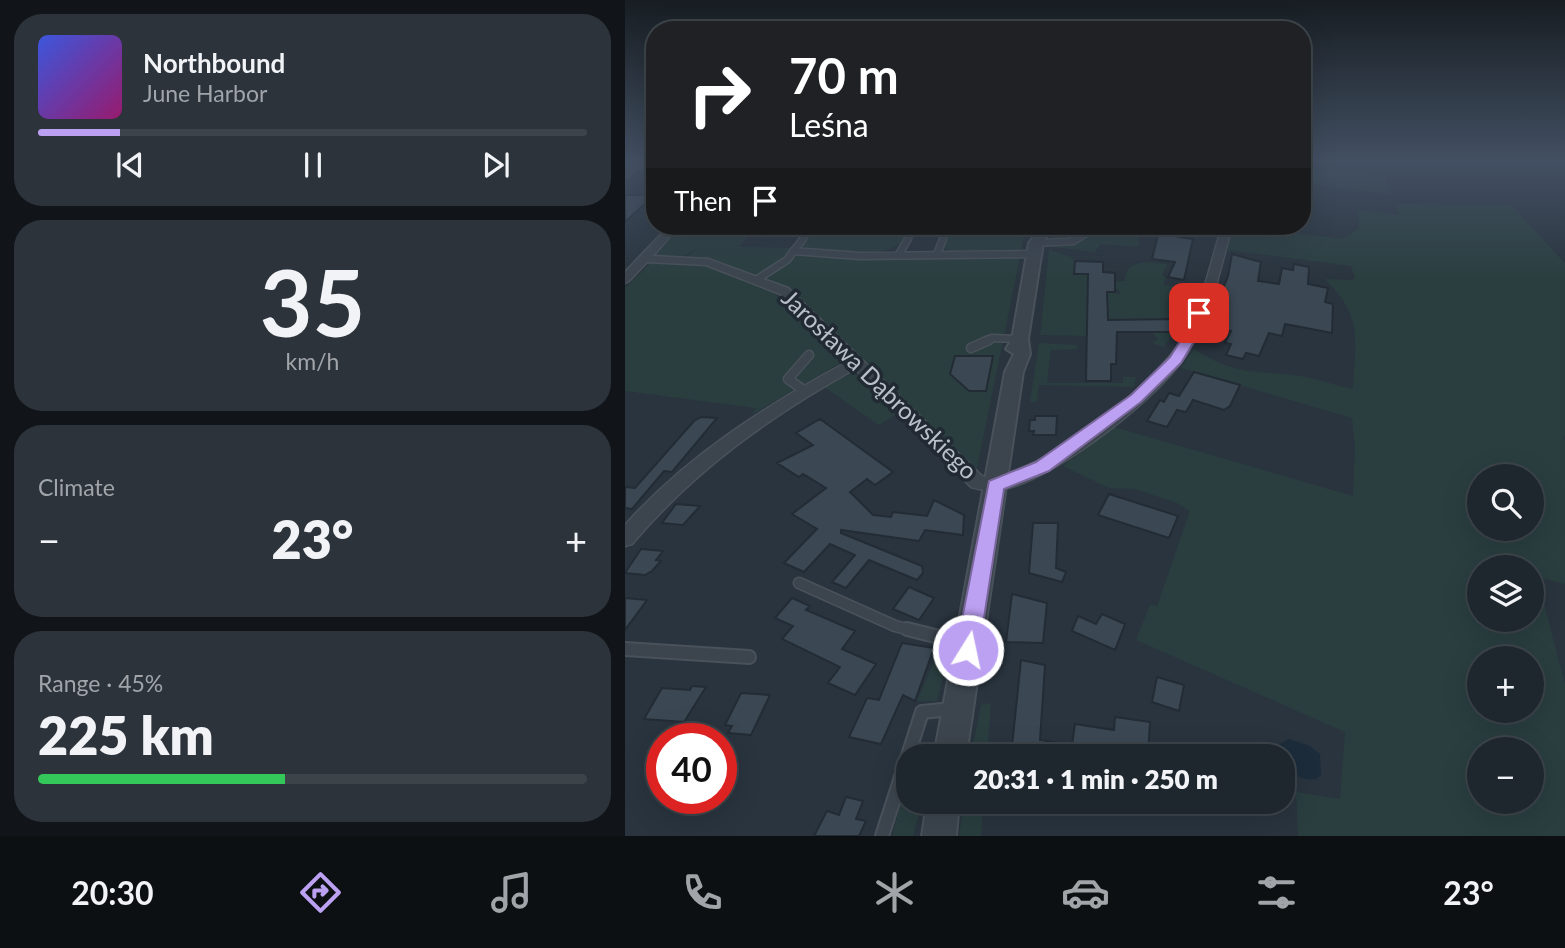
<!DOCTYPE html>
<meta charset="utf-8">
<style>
body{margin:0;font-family:Lato,sans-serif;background:#2c333a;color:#f1f3f6;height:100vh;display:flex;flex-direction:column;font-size:26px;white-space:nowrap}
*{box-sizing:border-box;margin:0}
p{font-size:23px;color:#a1a5aa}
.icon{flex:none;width:38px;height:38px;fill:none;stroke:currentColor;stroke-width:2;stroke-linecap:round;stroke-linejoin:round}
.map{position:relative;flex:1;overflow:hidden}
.panel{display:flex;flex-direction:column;gap:14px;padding:14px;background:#111519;width:625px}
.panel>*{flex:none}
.guide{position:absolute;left:21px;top:21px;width:665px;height:214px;border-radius:28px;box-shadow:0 7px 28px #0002,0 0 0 2px #3c444a;background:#202124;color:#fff;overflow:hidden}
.buttons{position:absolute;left:842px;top:464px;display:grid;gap:14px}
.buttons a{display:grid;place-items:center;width:77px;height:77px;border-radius:50%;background:#1f272e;box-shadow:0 7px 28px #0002,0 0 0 2px #3c444a;font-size:35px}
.speed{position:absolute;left:21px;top:723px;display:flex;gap:14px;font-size:35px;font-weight:700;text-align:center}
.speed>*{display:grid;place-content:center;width:91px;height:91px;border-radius:50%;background:#1f272e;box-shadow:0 7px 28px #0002,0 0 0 2px #3c444a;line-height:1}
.speed .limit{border:10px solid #d22;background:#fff;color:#111}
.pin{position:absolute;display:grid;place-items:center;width:60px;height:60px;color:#fff;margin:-30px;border-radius:14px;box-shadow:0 4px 10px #0006}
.me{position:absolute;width:77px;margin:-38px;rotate:10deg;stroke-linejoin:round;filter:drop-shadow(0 0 5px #0008)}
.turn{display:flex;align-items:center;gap:24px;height:147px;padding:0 28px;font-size:32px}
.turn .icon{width:91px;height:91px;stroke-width:2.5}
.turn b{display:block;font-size:49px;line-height:60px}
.then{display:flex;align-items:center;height:66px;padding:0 28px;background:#0003;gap:14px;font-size:26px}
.big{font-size:52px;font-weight:800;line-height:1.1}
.panel .card{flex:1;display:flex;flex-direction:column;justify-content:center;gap:10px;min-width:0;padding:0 24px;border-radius:28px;background:#2c333a}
.panel .dial{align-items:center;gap:0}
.dial b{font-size:91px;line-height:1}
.song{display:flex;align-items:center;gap:21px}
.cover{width:84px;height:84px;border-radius:10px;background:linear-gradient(135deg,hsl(230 70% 55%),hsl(320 70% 35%))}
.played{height:7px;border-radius:4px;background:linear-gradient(90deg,#bca0f2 15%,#3c444a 15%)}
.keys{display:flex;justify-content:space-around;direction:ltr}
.heat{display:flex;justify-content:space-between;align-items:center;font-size:38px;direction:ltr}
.charge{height:10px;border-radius:5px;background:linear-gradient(90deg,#34c759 45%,#3c444a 0)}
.trip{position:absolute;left:271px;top:744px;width:399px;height:70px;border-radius:28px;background:#1f272e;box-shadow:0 7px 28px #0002,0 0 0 2px #3c444a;font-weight:800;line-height:70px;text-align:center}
.tabs{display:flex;height:112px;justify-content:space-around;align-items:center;background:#0c1012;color:#a1a5aa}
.tabs .icon{width:49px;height:49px}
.tabs .current{color:#bca0f2}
.tabs b{font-size:32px;color:#f1f3f6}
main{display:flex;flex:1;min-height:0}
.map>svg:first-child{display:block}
</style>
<main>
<section class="panel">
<div class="card">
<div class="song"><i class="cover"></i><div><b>Northbound</b><p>June Harbor</p></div></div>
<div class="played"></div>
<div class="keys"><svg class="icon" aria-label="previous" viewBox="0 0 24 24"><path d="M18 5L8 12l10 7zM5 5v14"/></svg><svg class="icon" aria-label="pause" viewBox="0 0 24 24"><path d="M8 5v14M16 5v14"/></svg><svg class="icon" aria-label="next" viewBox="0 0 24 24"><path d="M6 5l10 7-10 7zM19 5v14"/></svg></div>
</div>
<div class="card dial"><b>35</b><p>km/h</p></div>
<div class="card"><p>Climate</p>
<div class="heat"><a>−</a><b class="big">23°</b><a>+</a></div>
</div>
<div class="card"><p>Range · 45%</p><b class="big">225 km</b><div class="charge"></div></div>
</section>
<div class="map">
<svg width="941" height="836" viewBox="0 0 941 836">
<rect width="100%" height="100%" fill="#29343e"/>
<path fill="#2a3e3f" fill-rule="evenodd" d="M677,167L759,176L767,194L677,184Z
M771,204L886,205L940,263L941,436H938L941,444L940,584L912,577L940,684V836H673L671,792L715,799L720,732L511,640L525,605L532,606L565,511L552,503L510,489L484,488L438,466L489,427L728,496L730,447L727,418L556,368L569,349C611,376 628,370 674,376C692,378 710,386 728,389C730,339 739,318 700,279L727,280L730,278L726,266L602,250L609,226L718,239L734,228L733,210L774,215ZM854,476H906V528H854ZM854,567H906V620H854ZM854,658H906V710H854ZM854,749H906V802H854Z
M56,226H132L114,247L167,248L160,259L132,277L90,261L61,258L71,249L54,258L32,255Z
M198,226L229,228L227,233H259L263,226H289C267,268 213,250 175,248L190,229Z
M362,226H401L396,251H324L317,248L322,237L353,233Z
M428,226H514V247L476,244L470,252L427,247Z
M424,250L444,256L450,261L449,274H473L463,282L462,336L416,335L415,338Z
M174,254L231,259L395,257L352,468H346L172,296L162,288L138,279Z
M520,262L542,264L537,276L541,278L538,285L573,289L558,333L546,336L539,347L527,343L533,339L527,332H550L553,324L560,322L552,319L549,307L550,319L483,322L482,292L496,294L493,289L482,288V282L500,281C500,269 506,264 520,262Z
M26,263L78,265L149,293L217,362L126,415L131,408L0,391V288Z
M414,343L452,345V349L426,350L422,383H498V377H511L509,387L414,385L412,402H405Z
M228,373L231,374L270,415L254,425L199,387Z
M315,648L324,653L312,701H292Z
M366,703L362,756H346L356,705Z
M283,777L284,802H297L288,836H267Z
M339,802H358L356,836H334Z"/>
<path fill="#1c2c3b" d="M664,739L685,746L695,754L696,776C683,785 671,774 658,769V756H652V746Z"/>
<path fill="#3b4854" stroke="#232c35" stroke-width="2" d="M0,195H29L0,222Z
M542,231L554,232L553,237L568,239L559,280L543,277L550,262L527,259L533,235L540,236Z
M607,254L636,262L633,281L654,284L657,268L668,270L669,264L684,267L683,284L703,288L700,302L708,304L707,333L660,324L657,336L644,333L634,356L621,353L618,359L601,355L606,344L600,343L606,331L583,326L603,276Z
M450,261L478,262V272L490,273V292H482L483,320L549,319L551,332H492L491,364H486V381H461L463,274H449Z
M330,356H368L361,391H344L325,374Z
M569,372L615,385L605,406L599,410L568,400L561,412L552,410L542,427L522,421L535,400L539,402L544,393L554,396Z
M410,416H432L431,435H408L409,431H404L405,420H410Z
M76,417L92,418L47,472L39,471L7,509L0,508V487L10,488L69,421Z
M195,419L268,472L250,485L242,479L225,492L248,515L266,517L268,512L302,516L309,500L339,515L338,535L300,530L294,541L216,530V533L297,566L298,573L292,580L244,560L221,588L207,582L230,555L205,544L179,572L159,563L192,529L167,514L201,488L178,474L174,477L152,463L188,445L171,433Z
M484,494L553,516L544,538L473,515Z
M51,504L75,506L58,525L37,523Z
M408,523H433L431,568L441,572L437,582L404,573Z
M16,549L38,551L31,560L36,561L27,571L20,575L0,573Z
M284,587L309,598L294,620L268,609Z
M387,594L422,603L418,643L381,642Z
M0,598L22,600L0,630Z
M167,598L185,606L181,610L230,631L217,649L251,664L230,695L203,683L215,667L157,639L168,626L150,618Z
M477,614L500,624L490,650L447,631L453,616L471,624Z
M277,643L309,648L290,701L278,695L256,744L224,737L242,698L254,700Z
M396,660L420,665L415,740L447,745L450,724L489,730L490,717L525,722L523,756H386Z
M532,677L559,685L554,711L527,702Z
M67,686L81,687L59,722L19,719L37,688L65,690Z
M116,693L145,695L126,735L103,733L107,726L100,725Z
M221,797L238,801L231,819L241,821L234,836H189L202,811L214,815Z"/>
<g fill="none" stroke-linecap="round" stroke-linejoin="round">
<g stroke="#49515a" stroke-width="6">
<path id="service-far4" d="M177,241L188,226
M282,241L292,226
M317,241L323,226"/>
</g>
<g stroke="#49515a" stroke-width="9">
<path id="service-far3" d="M168,251L235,256L409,254
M274,254L283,239
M312,254L318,239
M131,280L162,260L178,239
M360,341L367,338L395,339"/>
</g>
<g stroke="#49515a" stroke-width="11">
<path id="service-far2" d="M346,348L364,340
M180,391L163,379L184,355"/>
</g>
<g stroke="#49515a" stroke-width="13">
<path id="service-far1" d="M174,583L270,626L289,631"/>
</g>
<g stroke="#49515a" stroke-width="16">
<path id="service" d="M282,629L338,643
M0,649L124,657
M257,836L297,712L327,709"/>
</g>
<g stroke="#49515a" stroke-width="3">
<path id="minor" d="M15,161H25L0,178V171Z
M44,226H54L28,256L83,259L163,288L357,476L361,477C415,477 536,381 561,333C578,300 586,262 597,226H607C595,269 587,313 563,352C537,396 432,476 383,488C370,491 358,491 346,487L230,369C145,416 70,470 7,544L0,546V525C63,455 140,406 222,362L155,294L81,265L22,262L4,281L0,283V272Z
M466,226H478L449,244L411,246L406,243L411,240L443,239Z"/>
</g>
<g stroke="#49515a" stroke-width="4">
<path id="tertiary" d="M408,226H420L422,235L418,243L403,339L405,354L398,372L341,756H309L380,372L389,354L381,349L387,339L404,243L410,235Z
M302,802H334L331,836H297Z"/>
</g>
<use href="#service-far4" stroke="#3c454e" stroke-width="4.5"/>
<use href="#service-far3" stroke="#3c454e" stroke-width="6"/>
<use href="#service-far2" stroke="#3c454e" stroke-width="8"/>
<use href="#service-far1" stroke="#3c454e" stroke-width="10"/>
<use href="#service" stroke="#3c454e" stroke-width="12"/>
<use href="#minor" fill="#3c454e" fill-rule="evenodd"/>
<use href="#tertiary" fill="#3c454e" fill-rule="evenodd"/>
</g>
<linearGradient id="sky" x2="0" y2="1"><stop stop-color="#171d22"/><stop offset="0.58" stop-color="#435063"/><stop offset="1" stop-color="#435063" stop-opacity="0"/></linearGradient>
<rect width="941" height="278" fill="url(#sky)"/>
<path fill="#bca0f2" stroke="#7a689d" stroke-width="2" d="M574,309L581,313L573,335L556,363L516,402L424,471L379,489L354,650L351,657L343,661L335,657L331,650L364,481L411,462L506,395L545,357L559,335L568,313Z"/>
<g text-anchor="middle" stroke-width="7" stroke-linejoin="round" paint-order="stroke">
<g font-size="24" fill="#b9c0c9" stroke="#212a33">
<text transform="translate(254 385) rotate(44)" y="8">Jarosława Dąbrowskiego</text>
</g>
</g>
</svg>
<div class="buttons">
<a><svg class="icon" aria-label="search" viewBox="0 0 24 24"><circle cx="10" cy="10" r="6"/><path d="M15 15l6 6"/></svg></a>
<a><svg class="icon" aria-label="layers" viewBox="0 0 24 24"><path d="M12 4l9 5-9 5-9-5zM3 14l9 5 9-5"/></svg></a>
<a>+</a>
<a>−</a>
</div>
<div class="speed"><div class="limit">40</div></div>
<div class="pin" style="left:574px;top:313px;background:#d93025"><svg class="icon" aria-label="arrive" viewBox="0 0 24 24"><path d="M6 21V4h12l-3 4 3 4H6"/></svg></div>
<svg class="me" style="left:343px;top:650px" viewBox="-20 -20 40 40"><circle r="17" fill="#bca0f2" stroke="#fff" stroke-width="3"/><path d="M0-11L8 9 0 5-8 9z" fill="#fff"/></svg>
<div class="trip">20:31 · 1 min · 250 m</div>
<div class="guide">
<div class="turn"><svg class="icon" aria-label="right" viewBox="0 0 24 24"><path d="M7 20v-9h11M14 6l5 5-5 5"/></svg><div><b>70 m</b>Leśna</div></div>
<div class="then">Then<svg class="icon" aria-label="arrive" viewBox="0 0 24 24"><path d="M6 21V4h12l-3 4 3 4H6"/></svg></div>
</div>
</div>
</main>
<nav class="tabs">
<b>20:30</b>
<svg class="icon current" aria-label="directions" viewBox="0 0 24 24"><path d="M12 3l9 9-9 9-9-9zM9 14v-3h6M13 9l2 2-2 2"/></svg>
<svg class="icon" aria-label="music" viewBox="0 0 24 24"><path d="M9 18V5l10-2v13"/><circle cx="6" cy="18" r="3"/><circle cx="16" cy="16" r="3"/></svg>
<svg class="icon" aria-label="phone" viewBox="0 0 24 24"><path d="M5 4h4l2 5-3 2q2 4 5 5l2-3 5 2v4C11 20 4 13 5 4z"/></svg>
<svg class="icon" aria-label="climate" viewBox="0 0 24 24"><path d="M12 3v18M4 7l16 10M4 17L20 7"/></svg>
<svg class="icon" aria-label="car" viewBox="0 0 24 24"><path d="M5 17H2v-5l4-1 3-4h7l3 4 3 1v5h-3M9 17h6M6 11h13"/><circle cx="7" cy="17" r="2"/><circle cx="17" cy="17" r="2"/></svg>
<svg class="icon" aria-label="filters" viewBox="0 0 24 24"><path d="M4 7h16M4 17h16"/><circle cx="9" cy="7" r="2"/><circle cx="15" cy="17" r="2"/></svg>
<b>23°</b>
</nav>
